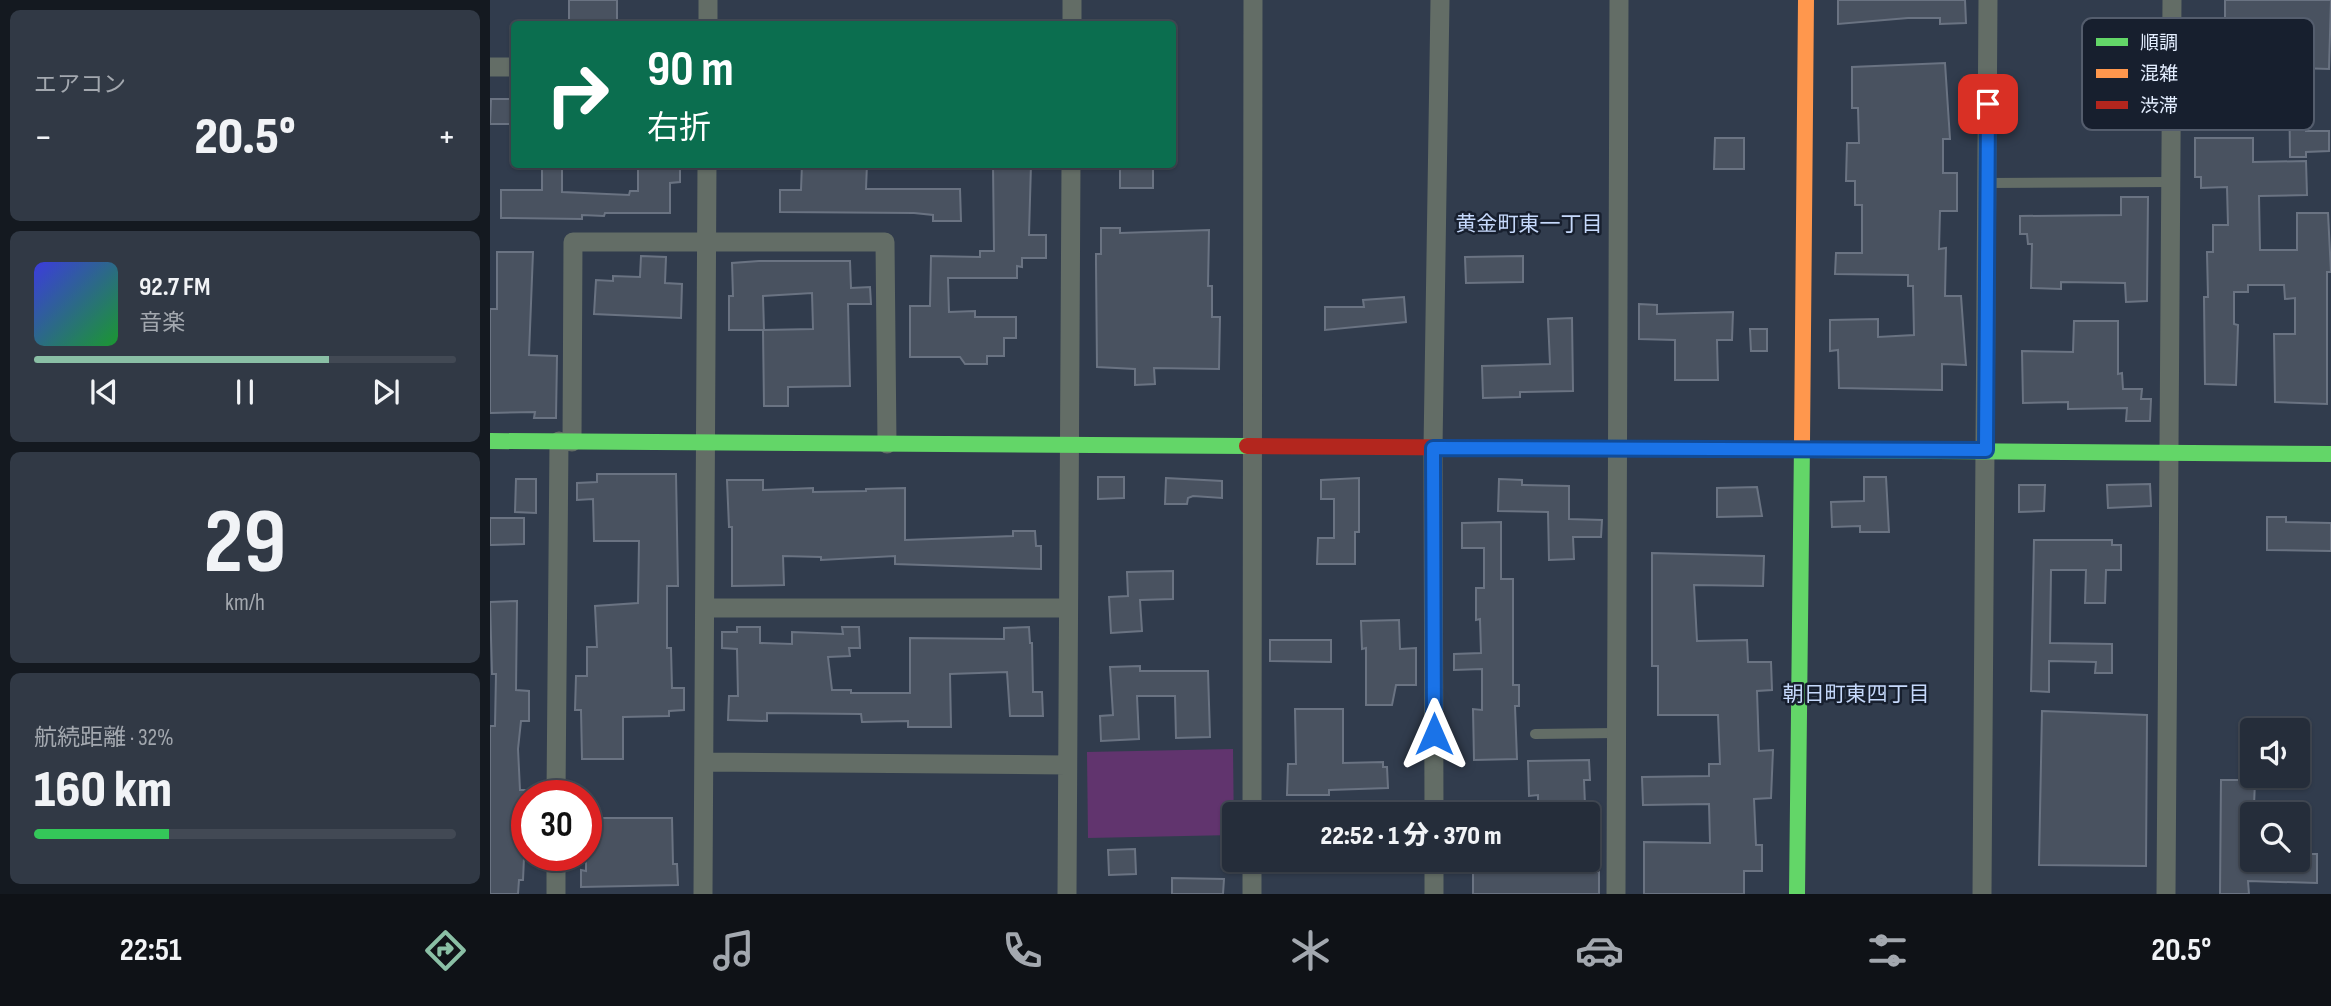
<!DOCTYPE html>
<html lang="ja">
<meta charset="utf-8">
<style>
body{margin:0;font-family:"Sofia Sans Condensed","Noto Sans JP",sans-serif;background:#313945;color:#f1f3f6;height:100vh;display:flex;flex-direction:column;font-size:26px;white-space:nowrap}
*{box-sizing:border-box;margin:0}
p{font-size:23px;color:#a3a8af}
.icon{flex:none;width:38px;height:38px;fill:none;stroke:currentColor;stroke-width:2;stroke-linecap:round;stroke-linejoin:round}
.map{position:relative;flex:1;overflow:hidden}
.details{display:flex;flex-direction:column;gap:10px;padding:10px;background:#141920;width:490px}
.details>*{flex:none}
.guide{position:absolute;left:21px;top:21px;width:665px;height:147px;border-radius:7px;box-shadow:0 2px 5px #0004,0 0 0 2px #424954;background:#0b6e4f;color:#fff;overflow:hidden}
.tools{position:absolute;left:1750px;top:718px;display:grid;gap:14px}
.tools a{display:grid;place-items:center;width:70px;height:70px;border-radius:7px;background:#252d3a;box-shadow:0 2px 5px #0004,0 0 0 2px #424954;font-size:35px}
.speed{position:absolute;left:21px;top:780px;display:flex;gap:14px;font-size:35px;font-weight:700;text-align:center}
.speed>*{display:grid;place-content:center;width:91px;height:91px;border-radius:50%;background:#252d3a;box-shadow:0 2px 5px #0004,0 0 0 2px #424954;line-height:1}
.speed .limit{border:10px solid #d22;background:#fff;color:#111}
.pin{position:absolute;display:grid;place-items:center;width:60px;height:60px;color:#fff;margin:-30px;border-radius:14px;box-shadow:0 4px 10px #0006}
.me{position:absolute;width:77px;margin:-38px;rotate:0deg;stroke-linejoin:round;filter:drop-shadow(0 0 5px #0008)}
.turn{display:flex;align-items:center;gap:24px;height:147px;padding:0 21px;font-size:32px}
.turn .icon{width:91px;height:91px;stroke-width:2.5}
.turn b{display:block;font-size:49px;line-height:60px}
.big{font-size:52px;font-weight:800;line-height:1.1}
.details .tile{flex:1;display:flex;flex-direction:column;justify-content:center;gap:10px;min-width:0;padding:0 24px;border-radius:10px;background:#313945}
.details .dial{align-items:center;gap:0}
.dial b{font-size:91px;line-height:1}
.song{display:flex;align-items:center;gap:21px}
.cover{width:84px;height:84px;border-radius:10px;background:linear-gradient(135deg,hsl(240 70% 55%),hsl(130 70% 35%))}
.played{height:7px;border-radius:4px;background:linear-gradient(90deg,#8abfa5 70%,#424954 70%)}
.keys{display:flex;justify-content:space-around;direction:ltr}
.heat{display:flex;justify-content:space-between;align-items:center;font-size:38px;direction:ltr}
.charge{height:10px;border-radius:5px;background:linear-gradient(90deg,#34c759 32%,#424954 0)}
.trip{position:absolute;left:732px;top:802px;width:378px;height:70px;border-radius:7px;background:#252d3a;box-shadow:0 2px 5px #0004,0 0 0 2px #424954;font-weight:800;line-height:70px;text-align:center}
.menu{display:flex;height:112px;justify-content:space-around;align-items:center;background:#0f1217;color:#a3a8af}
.menu .icon{width:49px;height:49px}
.menu .on{color:#8abfa5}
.menu b{font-size:32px;color:#f1f3f6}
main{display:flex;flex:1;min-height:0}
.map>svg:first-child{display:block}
</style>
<main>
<section class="details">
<div class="tile"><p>エアコン</p>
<div class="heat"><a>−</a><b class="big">20.5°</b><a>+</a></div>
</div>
<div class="tile">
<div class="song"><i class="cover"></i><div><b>92.7 FM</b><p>音楽</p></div></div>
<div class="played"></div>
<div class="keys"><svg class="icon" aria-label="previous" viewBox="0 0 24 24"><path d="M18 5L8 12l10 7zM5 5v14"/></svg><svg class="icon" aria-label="pause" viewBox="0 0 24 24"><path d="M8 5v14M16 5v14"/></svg><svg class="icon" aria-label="next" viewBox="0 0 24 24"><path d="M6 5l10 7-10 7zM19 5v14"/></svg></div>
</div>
<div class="tile dial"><b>29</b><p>km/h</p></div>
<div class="tile"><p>航続距離 · 32%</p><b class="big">160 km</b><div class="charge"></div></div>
</section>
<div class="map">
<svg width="1841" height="894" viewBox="0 0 1841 894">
<rect width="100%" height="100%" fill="#313c4d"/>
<path fill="#61346e" d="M743,749L744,835L598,838L597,752Z"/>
<path fill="#495260" stroke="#6a7382" stroke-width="2" d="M79,0H127V24H79Z
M1348,0H1475L1476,23L1450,24V18H1418L1348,24Z
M1735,0H1841L1839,69L1808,68L1809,32H1799V27L1777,26L1776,33H1770L1772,79L1768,128H1751L1752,69H1724V46H1735Z
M1455,63L1460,139H1453V173H1467V211H1450L1449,249L1456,248L1455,296H1471L1476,365L1452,364V390L1349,388L1348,350L1340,351V320L1388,319V337L1424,335L1423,286H1418V275L1345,274L1346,253H1372V205H1365V181H1356L1357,143H1369L1368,108H1362V67Z
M1799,79H1816V131H1839V151L1816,152V157H1800Z
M1,99H24V124H0Z
M1225,138H1254V169H1224Z
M1705,138H1763V162L1816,161L1817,195L1769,196L1770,250H1807V213H1838L1841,272H1837V404L1785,402L1784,334H1805V298L1795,299L1794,285H1758V292H1744V324L1748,325L1746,385L1715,384L1714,297H1718L1717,252H1723V225H1738L1737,187L1711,188V177H1705Z
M52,164H72V192L139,195L140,191H148V164H190V182L180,183V213H115L114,216L92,215V219L11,218V190H52Z
M312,164H377L376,189H470L471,221H443V215L424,213L290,212V190H311Z
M503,164H541L539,235H556V258H532V267L527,266V278H458L459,312L485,311V317H526V338H514V356H497V364H475L470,357H420V306H440L441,256L490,257V251H504Z
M630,164H663V188H630Z
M1631,197H1658L1657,301L1636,302L1635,283L1571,282V289L1541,288L1542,244H1538L1537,234H1530V216L1631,215Z
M611,228H630V233L719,230L718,286H722V317H730L729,369L664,368L665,384L645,385V369L607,367L606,263V254H611Z
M7,252H43L39,355L67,356L66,418H44L45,412L0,413V309H7Z
M151,256L176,257L175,283L192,284L191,318L104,314L106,280L123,281V276L150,277Z
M1033,256V282L976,283L975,257Z
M269,261H360L361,288L380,287L381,304H358L360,386L298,387V406H274L273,330L323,329L322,293L273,296L274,330H239V296H243L242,263Z
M914,297L916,322L835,330V307H874L873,300Z
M1149,304L1167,305V314L1243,312L1242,340H1227L1228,380H1185V340L1149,339Z
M1082,318L1083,391L1030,392V397L993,398L992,366L1060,364L1058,319Z
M1584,321H1628V374L1632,373L1633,389H1652L1651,399H1661L1660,421H1636L1637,408L1578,409V402L1533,403L1532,351L1583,352Z
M1260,329H1277V351H1261Z
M107,474H186L188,586H177V648H181L182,688H194V710L179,711V716L133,717V759H92L91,710H85L86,676H97V647H107L105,606L148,603L149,541H104L103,499L87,500V483L107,482Z
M608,477H634V498L608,499Z
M1374,477H1396L1399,532H1370V526L1342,527L1341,502L1374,501Z
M676,478L732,481V498L703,496L698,498L697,504H675Z
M869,478V532H865V564H827L828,538H844V499H831V480Z
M26,479H46V513L25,512Z
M1009,479L1032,480V485L1079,486V519L1112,520L1111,537H1083L1084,559L1059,560L1058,512L1008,511Z
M237,480H273V490L323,488V492L376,491V489L415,488V540L523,536V531H545L546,546H551V569L405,564V556L331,560V557L293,556L294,585L242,586V527H239Z
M1660,484L1661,506L1618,508L1617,485Z
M1529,485H1555L1554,511L1529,512Z
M1267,487L1272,516L1227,517V488Z
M1777,517H1796V522L1841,523V551L1777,550Z
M0,518H34V544L0,545Z
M1011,522V579H1023V685H1029V706H1025L1027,759L984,760L983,709L992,710V669L964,670V654L991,653L990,619L986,620V588H994V548H972V523Z
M1544,540H1622V545H1631V570H1616L1615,603H1595L1596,570H1561L1560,643L1622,644V673H1605L1606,662L1559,661V692L1541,691Z
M1162,553L1274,556L1273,586L1204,585L1207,641L1257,640L1258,662H1281L1282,690L1267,691L1269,751L1283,750L1281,798L1264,799L1266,845H1272V871H1254V894H1154V842L1220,843L1219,804L1153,805L1152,777L1219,776V764H1230L1228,715H1168V666H1162Z
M683,571V599L650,600L652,631L621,633L619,597L638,596L637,572Z
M27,601L26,690L39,691V721H31L28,749L30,790H37L33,880H29L28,894H0V726H5L6,674H2L0,602Z
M909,620L910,649L926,648V685H906L902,705H876V648L872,649L871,621Z
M247,627H270V643L302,644V632L353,634L352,627H369L370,648H359L360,656L338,657L342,690H361V693H420V638L514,639V628L539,627L540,643H542L543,692H552L553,716H520L517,672L460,674L461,727H418V721L372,722L371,714L277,713V721L238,720L239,696H248L247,649L232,648V632H247Z
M780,640H841V662L780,661Z
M650,666V671H718L720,737L686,738L685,696H647L649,739L611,741L610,716L623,715L620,667Z
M805,709H853V763L893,762V767H897L898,788L839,790V795H797L798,764H806Z
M1552,711L1657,715L1656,866L1549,865Z
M1099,760L1100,780H1094L1095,805L1048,806V795L1039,796L1038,761Z
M1731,780H1765L1762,859H1808V854H1827V883L1758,881L1759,894H1730Z
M96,818H182L183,864H187L188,885L91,887V870L96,871Z
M645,849L646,874L619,875L618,850Z
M999,859H1098V872H1109V894H983V873H999Z
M682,878L734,879L733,894H682Z"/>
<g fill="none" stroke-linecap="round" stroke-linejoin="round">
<path stroke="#636d66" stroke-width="10" d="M1498,183L1681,182
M1045,734L1126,733"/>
<path stroke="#636d66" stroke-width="19" d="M582,0V24
M218,24V0
M0,67H24
M82,442L83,242H395L397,444
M216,608H578
M215,762L577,765
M66,796L69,441
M762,814L763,0
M944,814L943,448L950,0
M762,859V894
M944,859V894
M66,894V856
M213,894L217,164
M577,894L581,164
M1126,894L1129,0
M1492,894L1498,0
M1676,894L1682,0"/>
<path stroke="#63d668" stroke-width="16" d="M0,441L757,446
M1043,448L1841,454
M1307,894L1312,443"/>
<path stroke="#ff974d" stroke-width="16" d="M1312,443L1316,0"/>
<path stroke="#b3261e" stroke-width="16" d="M757,446L1043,448"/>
</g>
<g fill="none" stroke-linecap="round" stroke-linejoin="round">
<g stroke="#114b97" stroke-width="18">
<path id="route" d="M944,734L943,448L1496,450L1498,104"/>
</g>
<use href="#route" stroke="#1a73e8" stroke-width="12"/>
</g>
<g text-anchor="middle" stroke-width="5" stroke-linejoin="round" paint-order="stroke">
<g font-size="21" fill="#c6d9fb" stroke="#171f2e">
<text x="1039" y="231">黄金町東一丁目</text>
<text x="1366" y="701">朝日町東四丁目</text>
</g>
</g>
<rect x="1592" y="18" width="232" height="112" rx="10" fill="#171f2e" stroke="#545d6d" stroke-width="2"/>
<rect x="1606" y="38" width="32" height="8" fill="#63d668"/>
<rect x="1606" y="69" width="32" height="9" fill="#ff974d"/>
<rect x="1606" y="101" width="32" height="8" fill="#b3261e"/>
<g font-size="19" fill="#e4eeff">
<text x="1650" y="49">順調</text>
<text x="1650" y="80">混雑</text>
<text x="1650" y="112">渋滞</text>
</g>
</svg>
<div class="tools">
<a><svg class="icon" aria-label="sound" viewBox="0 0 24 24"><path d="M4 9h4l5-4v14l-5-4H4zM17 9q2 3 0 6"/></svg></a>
<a><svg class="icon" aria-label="search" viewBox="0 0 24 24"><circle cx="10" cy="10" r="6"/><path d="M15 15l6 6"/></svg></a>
</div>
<div class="speed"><div class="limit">30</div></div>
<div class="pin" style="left:1498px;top:104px;background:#d93025"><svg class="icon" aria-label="arrive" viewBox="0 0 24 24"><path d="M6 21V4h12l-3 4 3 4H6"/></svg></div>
<svg class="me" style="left:944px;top:734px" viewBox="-20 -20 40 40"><path d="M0-17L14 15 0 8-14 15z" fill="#1a73e8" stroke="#fff" stroke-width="4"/></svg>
<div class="trip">22:52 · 1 分 · 370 m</div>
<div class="guide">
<div class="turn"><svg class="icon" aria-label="right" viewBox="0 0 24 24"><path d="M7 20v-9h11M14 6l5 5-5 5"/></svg><div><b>90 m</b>右折</div></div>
</div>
</div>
</main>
<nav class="menu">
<b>22:51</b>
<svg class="icon on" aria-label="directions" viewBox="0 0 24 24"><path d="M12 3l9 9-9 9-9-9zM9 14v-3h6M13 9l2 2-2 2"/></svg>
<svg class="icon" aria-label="music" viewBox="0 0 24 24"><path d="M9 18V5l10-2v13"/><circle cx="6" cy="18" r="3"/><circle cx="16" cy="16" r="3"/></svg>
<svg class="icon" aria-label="phone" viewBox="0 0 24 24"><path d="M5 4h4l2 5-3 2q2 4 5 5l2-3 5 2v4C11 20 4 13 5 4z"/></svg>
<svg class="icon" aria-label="climate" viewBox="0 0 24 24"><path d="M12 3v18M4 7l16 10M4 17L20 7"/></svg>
<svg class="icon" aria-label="car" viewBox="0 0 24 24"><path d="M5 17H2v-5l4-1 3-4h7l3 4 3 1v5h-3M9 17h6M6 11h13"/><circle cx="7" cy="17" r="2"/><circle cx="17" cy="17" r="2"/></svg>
<svg class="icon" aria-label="filters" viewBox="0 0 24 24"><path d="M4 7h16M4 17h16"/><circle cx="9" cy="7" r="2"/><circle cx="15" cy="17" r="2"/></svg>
<b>20.5°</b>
</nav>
